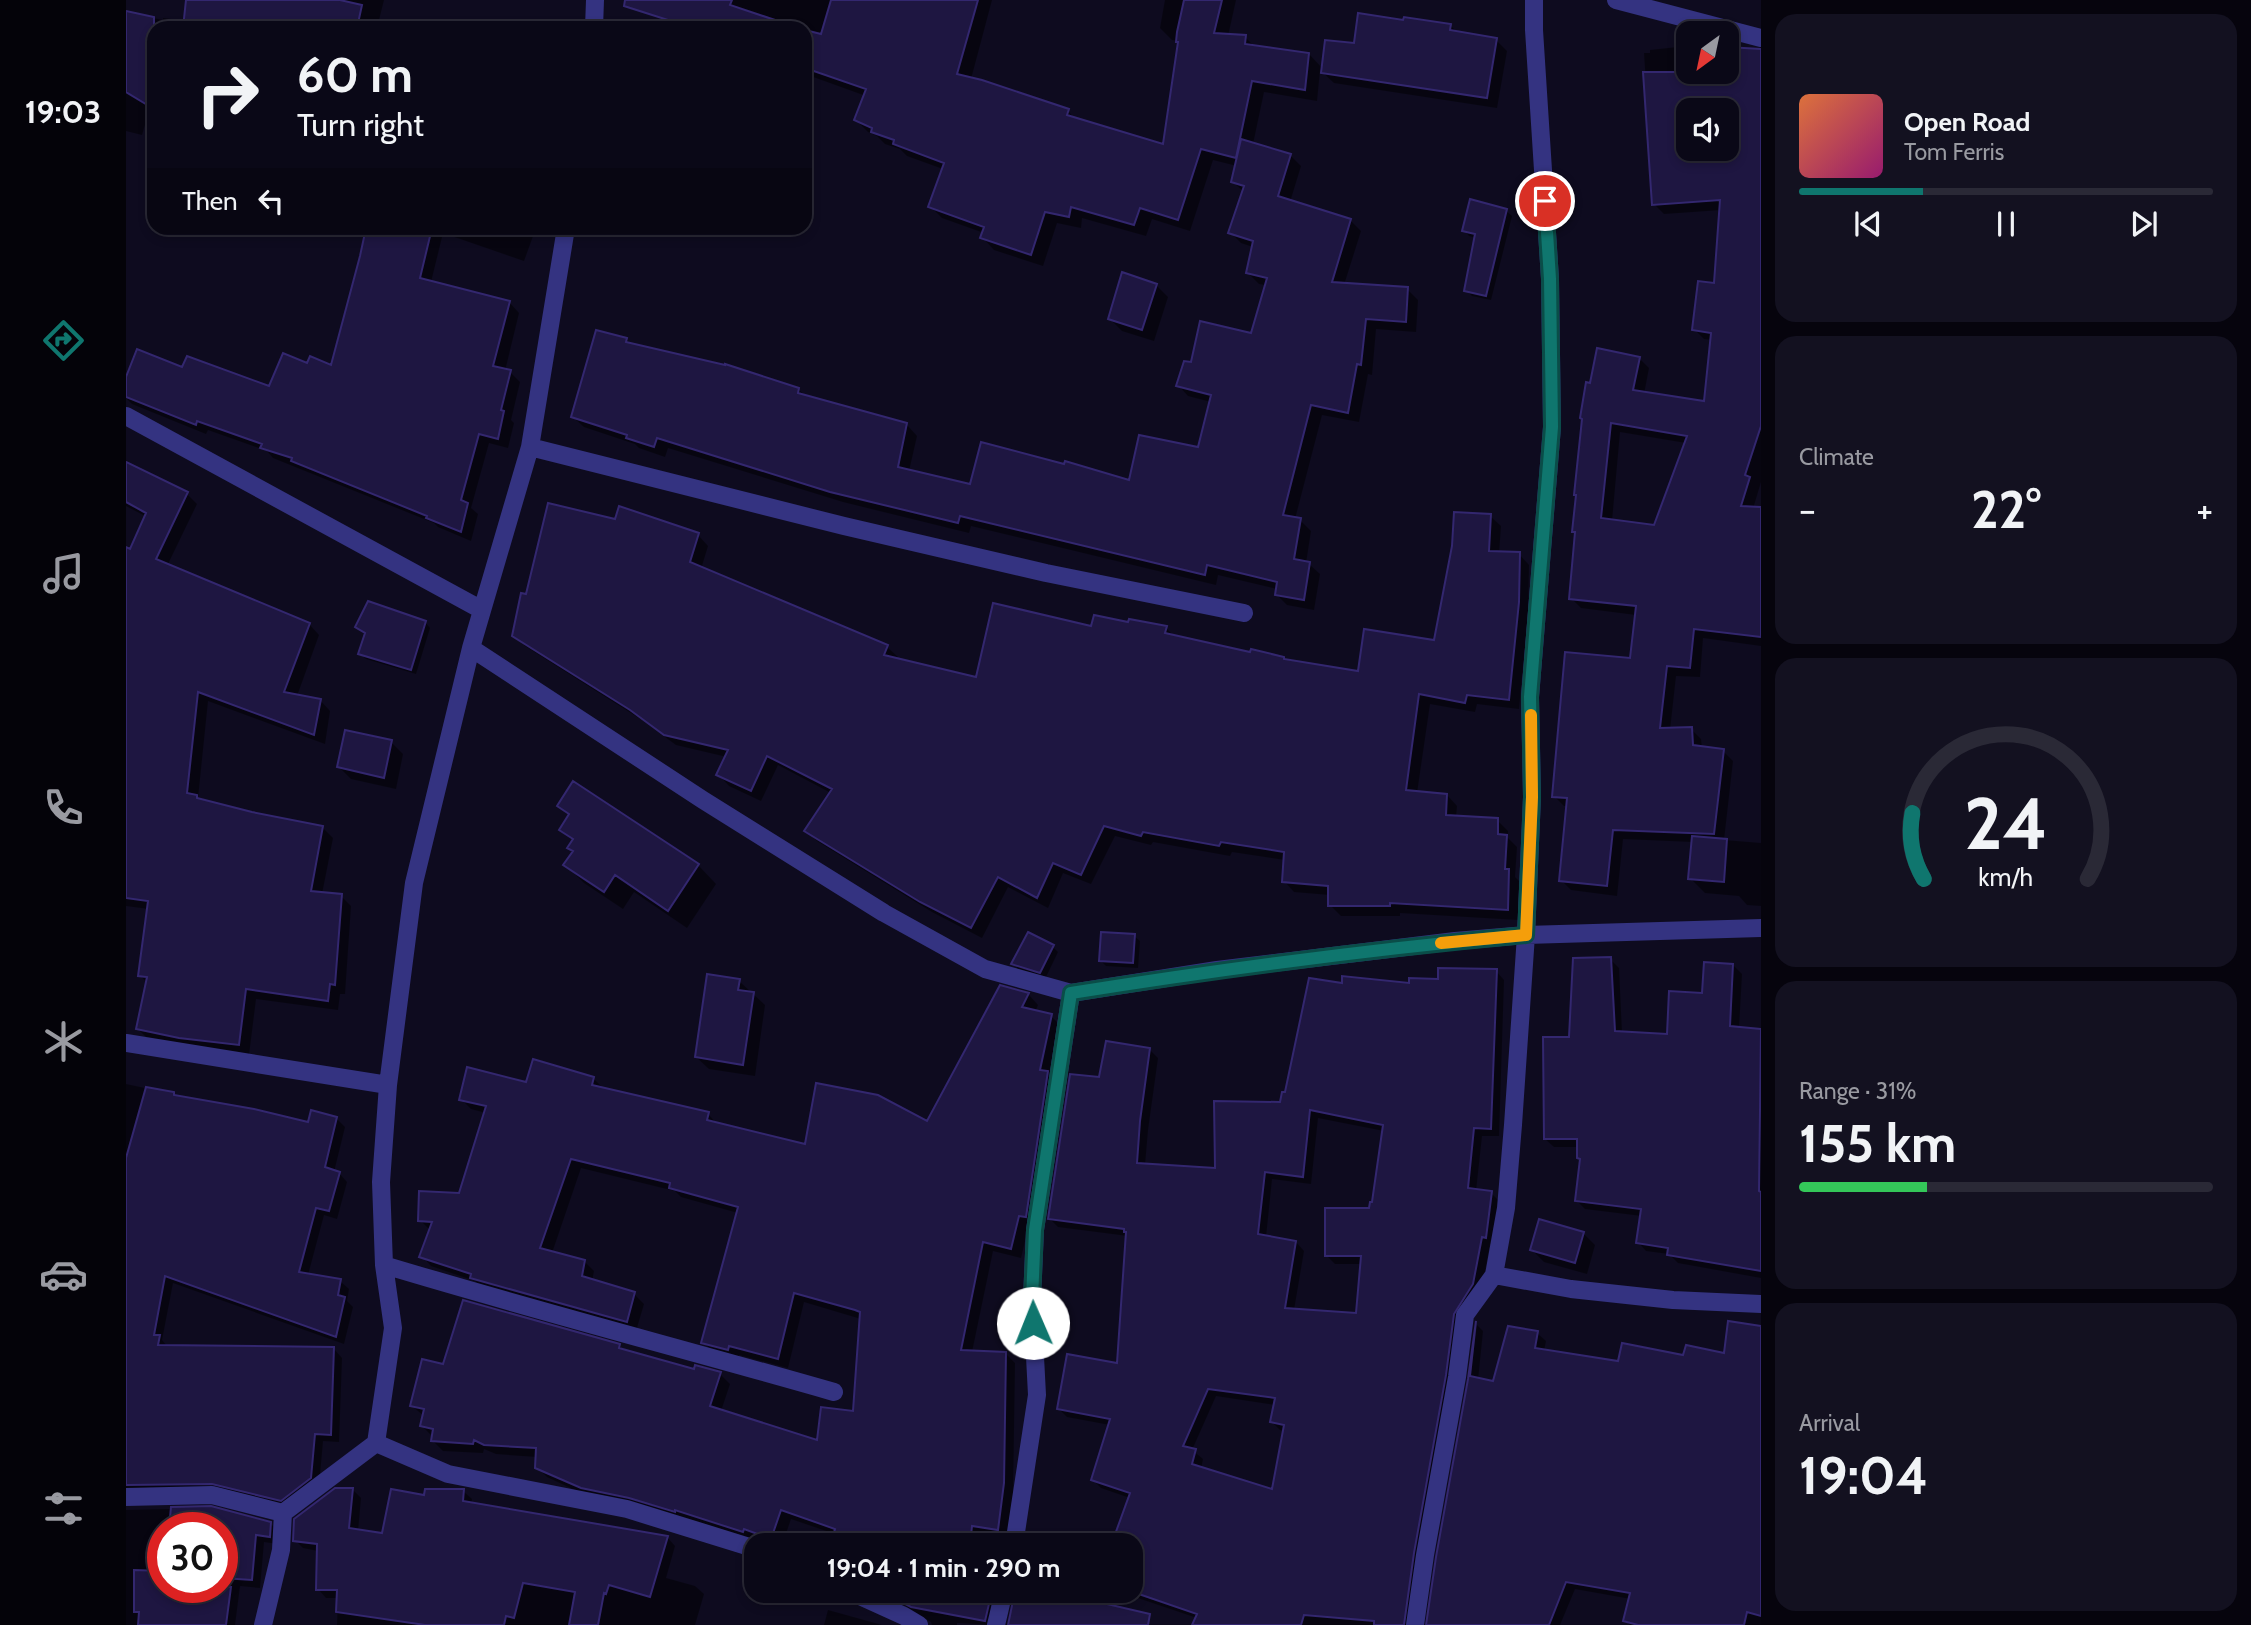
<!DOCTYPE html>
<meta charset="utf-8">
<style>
body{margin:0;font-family:Cabin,sans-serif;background:#131120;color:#f1f3f6;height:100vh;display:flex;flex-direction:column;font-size:26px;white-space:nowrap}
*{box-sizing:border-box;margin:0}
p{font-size:23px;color:#999aa1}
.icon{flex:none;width:38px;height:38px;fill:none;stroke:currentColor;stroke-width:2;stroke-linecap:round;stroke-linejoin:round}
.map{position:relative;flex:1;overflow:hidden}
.side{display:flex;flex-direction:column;gap:14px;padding:14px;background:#06040d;width:490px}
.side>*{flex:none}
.hud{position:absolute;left:21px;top:21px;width:665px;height:214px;border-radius:21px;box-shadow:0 4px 10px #0003,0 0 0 2px #2a2936;background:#0a0817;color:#f1f3f6;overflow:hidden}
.needle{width:46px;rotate:213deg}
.controls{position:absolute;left:1550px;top:21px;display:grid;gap:14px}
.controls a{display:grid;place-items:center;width:63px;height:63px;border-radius:14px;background:#0a0817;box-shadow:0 4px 10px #0003,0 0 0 2px #2a2936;font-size:35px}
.speed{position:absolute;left:21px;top:1512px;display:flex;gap:14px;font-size:35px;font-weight:700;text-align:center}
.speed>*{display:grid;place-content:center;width:91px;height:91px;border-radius:50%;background:#0a0817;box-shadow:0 4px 10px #0003,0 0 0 2px #2a2936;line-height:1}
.speed .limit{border:10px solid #d22;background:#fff;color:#111}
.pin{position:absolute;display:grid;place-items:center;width:60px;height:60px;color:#fff;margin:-30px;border:4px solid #fff;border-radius:50%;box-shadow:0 2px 7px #0007}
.me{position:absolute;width:77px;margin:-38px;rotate:359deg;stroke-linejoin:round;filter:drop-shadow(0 0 5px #0008)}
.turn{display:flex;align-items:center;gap:24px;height:147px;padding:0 35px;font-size:32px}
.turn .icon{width:91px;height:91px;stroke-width:2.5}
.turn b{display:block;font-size:49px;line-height:60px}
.then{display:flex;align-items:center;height:66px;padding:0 35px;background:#0003;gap:14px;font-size:26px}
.big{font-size:52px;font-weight:700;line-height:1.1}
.side .tile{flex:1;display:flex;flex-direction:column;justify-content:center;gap:10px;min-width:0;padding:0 24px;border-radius:21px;background:#131120}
.side .dial{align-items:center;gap:0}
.dial svg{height:182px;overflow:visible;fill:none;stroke:#2a2936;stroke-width:7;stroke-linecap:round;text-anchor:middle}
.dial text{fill:#f1f3f6;stroke:none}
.song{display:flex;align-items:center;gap:21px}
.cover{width:84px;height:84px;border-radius:10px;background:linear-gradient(135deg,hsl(20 70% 55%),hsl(320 70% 35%))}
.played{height:7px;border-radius:4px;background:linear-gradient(90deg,#0f766e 30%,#2a2936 30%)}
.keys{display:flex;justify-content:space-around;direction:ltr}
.heat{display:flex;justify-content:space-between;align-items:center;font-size:38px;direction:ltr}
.charge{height:10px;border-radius:5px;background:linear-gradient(90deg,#34c759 31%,#2a2936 0)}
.trip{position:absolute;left:618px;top:1533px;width:399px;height:70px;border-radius:21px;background:#0a0817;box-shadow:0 4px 10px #0003,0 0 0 2px #2a2936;font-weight:700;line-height:70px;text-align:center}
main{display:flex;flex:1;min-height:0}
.menu{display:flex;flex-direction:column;width:126px;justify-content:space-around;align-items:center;background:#040309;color:#999aa1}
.menu .icon{width:49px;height:49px}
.menu .current{color:#0f766e}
.menu b{font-size:32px;color:#f1f3f6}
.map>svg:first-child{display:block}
</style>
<main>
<nav class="menu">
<b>19:03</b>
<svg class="icon current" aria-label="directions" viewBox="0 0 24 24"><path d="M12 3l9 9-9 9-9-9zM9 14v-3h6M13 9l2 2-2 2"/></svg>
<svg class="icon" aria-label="music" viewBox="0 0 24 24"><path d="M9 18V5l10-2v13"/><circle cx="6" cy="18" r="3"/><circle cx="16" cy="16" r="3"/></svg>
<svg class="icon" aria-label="phone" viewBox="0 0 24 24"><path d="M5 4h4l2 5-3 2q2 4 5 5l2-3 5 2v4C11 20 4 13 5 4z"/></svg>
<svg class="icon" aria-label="climate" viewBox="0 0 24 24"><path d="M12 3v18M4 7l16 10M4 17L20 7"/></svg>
<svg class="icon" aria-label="car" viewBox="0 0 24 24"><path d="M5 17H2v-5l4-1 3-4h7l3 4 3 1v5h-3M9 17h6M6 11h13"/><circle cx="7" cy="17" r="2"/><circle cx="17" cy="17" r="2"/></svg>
<svg class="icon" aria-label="filters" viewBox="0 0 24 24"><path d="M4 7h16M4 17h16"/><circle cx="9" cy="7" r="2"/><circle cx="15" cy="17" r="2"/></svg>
</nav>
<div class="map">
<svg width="1635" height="1625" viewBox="0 0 1635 1625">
<rect width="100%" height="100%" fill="#0e0b1f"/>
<path fill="#0007" fill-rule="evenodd" d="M74,0H258L251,28H28V114L23,111L16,135L0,131V13L37,20V18L69,22Z
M547,0H866L845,79L942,111L950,120L1038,146L1053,41L1046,40L1034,28L1039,0H1110L1102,36L1119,37L1129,47L1183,54L1197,69L1229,45L1325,26L1332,33L1370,40L1381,51L1371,108L1208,83L1194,70L1191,101L1138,92L1127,144L1164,155L1175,166L1164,202L1224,220L1235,231L1218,285L1281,289L1292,300L1290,332L1250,329L1246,375L1242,374L1233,422L1196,415L1169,519L1174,520L1185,531L1180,563L1183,564L1194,574L1188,610L1161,605L1150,594L1151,589L1092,575L1090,585L845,526L843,533L717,502L542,448L539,457L513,448L509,444L458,427L447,417L500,339L506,345L672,389L681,397L781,425L791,436L783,471L845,486L1005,482L1073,449L1085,402L1062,396L1052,385L1066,364L1126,335L1140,285L1133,284L1122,273L1127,247L1115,243L1104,232L1118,192L1107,182L1111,166L1087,160L1064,231L1026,219L1020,236L956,218L955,228L931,223L917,266L868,250L856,237L858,233L816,218L804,206L817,169L781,156L774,149L759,144L751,136L742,132L730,120L740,96L679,74V28H540Z
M1561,46L1563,72H1601L1635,51V482L1623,522L1635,524V646L1577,638L1574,677L1550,676L1544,730L1565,729L1575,739L1576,748L1597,751L1607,761L1598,840L1635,843V906L1621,905L1613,896L1579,893L1564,878L1567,842L1497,839L1491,896L1445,890L1435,880L1442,806H1438L1428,796L1506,660L1510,615L1455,608L1445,598L1451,496L1513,358L1523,368L1518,394L1580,403L1586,340L1578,339L1568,329L1590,285L1595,210L1538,214L1528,204L1518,53H1524V50ZM1563,110H1601V149H1563ZM1494,432L1560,443L1529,527L1486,521Z
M1380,211L1386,216L1365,300L1346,296L1340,290L1350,238L1343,236L1338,230Z
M280,228H410L398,261L317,233L305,282L383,302L393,313L379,371L384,372L394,382L385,420L388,423L382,448L363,443L345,508L352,514L345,541L312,527L308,523L147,458L141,451L82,430L80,434L6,404L0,398V382L57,369L144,389L181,365L206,367Z
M1030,285L1042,297L1028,341L996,331L984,319Z
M0,464L61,494L71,504L41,566L183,624L193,635L171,696L194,700L204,711L199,744L82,701L72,798L74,800L126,813L196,827L207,838L196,894L215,896L225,906L219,994H214L212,1010L130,999L123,1055L22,1039L12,1029L21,983L14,975L23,909L0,906V565L21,517L0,506Z
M1364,516L1375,526L1373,554H1393L1403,565L1402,613L1393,709L1351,704L1349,712L1304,704L1291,793L1321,795L1331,806L1330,817L1371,820L1382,831V838L1391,847L1389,877L1393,881L1392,920L1274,913V916H1215L1204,905V895L1168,892L1158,881L1159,860L1106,852L1104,856L1027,842L1025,845L989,836L965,884L937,873L922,908L882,887L856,938L806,912L691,841L681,831L705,793L652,765L635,801L603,786L593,775L601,757L550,745L516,720L399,646L388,636L401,596L491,521L572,535L582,546L575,569L761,647L772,657L771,660L852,679L967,628L1004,624L1040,628L1049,637L1125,655L1158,658L1161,662L1234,673L1309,642Z
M299,622L304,628L290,674L240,659L234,654L240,635L231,627Z
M265,742L277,754L270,789L225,779L213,767Z
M433,806L572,865L590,884L561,928L508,892L497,909L458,883L440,865L448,852L444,848L448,842L435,829L444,817Z
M1008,936L1014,941L1012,968L980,966L974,960Z
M927,947L932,952L920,977L892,969L887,964Z
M1484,959L1493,968L1496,1033L1542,1035L1607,965L1616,974L1613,1028L1635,1031V1278L1552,1263L1543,1254L1520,1251L1512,1242L1516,1216L1459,1209L1450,1200L1455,1161L1452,1158L1453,1147H1428L1419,1139L1445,1039Z
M1370,971L1378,980L1373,1136H1356L1350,1191L1365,1193L1373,1201L1368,1245L1364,1244L1355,1293L1335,1322L1287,1625H1068L1071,1618L1006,1596L1001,1591H1004V1545H995L989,1539L1004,1498L975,1488L967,1480L984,1425L941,1417L933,1409L993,1365L1002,1236L932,1227L924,1219L974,1079L1023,1049L1032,1058L1022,1130L1019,1165L1091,1170L1156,1103L1217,985H1285ZM1192,1118L1258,1131L1247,1204L1245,1209L1201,1256L1209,1264H1236L1231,1315L1168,1310L1178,1251L1170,1242L1140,1237L1146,1179L1185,1184ZM1090,1396L1149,1405L1146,1422L1154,1430L1158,1431L1148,1492L1075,1469L1077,1459L1066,1450Z
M613,981L639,1005L629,1076L583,1069L570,1057Z
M875,987L903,995L912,1005L909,1012L925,1016L935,1026L903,1225L895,1258L867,1251L846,1352L879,1353L889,1363L887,1494L880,1545H784L805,1419L791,1416L748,1545H706L709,1534L665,1519L656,1545H642L559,1518L466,1498L421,1477L411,1467V1457L370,1454L358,1449L357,1453L317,1451L307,1441L306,1436L296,1426L298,1416L286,1406L319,1366L494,1346L499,1352L569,1371L594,1374L604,1384L595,1411L692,1442L729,1413L735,1319L678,1302L662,1368L613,1355L612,1359L587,1352L577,1342L612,1213L555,1197L549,1191L455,1168L426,1253L458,1261L468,1271L466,1281L508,1294L518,1304L510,1331L356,1288L349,1281L305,1266L296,1256L305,1231L294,1220L334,1195L360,1113L345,1109L335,1099L401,1084L467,1078L477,1088L582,1114L592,1125L681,1146L802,1123Z
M0,1084L47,1094L51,1098L183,1124L210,1118L219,1127L208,1172L213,1173L221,1182L211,1219L198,1215L182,1275L214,1281L223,1289L221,1301L227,1307L218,1344L47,1283L36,1340L41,1346L208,1349L216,1358L213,1442L197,1441L193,1486L164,1508L96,1491L0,1499Z
M1457,1233L1469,1245L1461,1274L1418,1262L1406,1250Z
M1351,1325L1357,1331L1352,1380L1368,1383L1411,1333L1420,1341L1418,1351L1493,1363L1600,1355L1635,1327V1625H1504L1499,1620L1505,1599L1449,1589L1434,1625H1302L1344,1379Z
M227,1490L235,1498L232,1531L257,1535L300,1497L337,1491L346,1499L345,1505L541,1537L549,1546L540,1578L569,1586L578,1594L569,1625H211L212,1598H200L192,1589V1551L177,1548L169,1540Z
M85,1508L144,1523L153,1532L152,1544L138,1542L134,1588L114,1586L109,1625H0V1510ZM37,1528H96V1587H37Z
M777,1591H880L870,1625L831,1623V1625H806L805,1622L785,1611L775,1601Z
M702,1610L756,1625H698Z"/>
<path fill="#1e1641" stroke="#33276f" stroke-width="2" fill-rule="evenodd" d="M60,0H214L236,5L231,28H57Z
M499,0H606L604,5L658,23L657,28H567L498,6Z
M705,0H852L831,74L856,80L943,109L941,115L1037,144L1052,42H1050L1051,32L1058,0H1096L1088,33L1120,35L1119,44L1183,53L1179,90L1126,81L1110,158L1075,149L1052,220L1014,208L1008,225L945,207L943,217L919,212L905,255L854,238L858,227L802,207L818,163L767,144L768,140L745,132L746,128L728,120L740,89L679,68V30L695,34Z
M0,11L28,17V109L0,92Z
M1232,13L1277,20L1278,17L1325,24L1324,30L1371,38L1361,98L1195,73L1199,40L1228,43Z
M1601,47L1635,49V426L1619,475L1624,477L1615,506L1635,507V637L1568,629L1564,668L1541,666L1534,728L1566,727L1567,745L1598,749L1588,834L1487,830L1481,886L1433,881L1441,798L1426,797L1439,652L1504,658L1510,606L1443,599L1449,532H1446L1450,495H1448L1456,419L1454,418L1460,382L1464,383L1471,348L1514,357L1507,390L1578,401L1585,333L1566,330L1572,281L1588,283L1594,200L1526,205L1517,72H1601ZM1563,110H1601V149H1563ZM1485,423L1561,436L1528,525L1475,518Z
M1115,139L1165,154L1152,196L1225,219L1206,282L1282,287L1280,322L1240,319L1235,365L1231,364L1222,413L1185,405L1157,515L1175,518L1168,559L1184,562L1178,600L1149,595L1151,582L1081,565L1079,575L834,516L832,523L704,492L531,438L528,447L500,438L501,435L445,417L470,330L501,338L500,342L599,365V364L673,388L672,393L781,423L772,467L844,484L855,442L938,464L939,461L1003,480L1013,435L1072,447L1085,395L1050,386L1058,361L1065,362L1074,321L1125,333L1141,278L1120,273L1127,241L1102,233L1118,186L1105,182Z
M1344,199L1381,209L1360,296L1338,291L1349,234L1336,231Z
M240,228H306L294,278L384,301L367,366L385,370L375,410L378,411L372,439L353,434L335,500L342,503L335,532L300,518L301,516L165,461L166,458L134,448L136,444L71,421L70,425L0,397V377L11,349L56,367L61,356L143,386L157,353L181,363L184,356L205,365L234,256Z
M996,272L1031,284L1016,330L982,319Z
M0,462L62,492L30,559L184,623L158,692L195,699L188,735L72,692L61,793L71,795V798L126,812L197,826L185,891L216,894L209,985L204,984L202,1001L120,989L113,1045L53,1038L10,1029L21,977L12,976L22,901L0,898V547L4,549L20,513L0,502Z
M422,503L489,519L493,506L573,533L564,562L762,645L758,655L850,677L867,603L965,626L968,615L1002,622L1003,619L1041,626L1039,633L1124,652L1125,649L1158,657V659L1232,671L1238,629L1308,640L1326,546L1328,512L1365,514L1363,551L1394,552L1393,602L1383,700L1341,695L1339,703L1293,694L1280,790L1321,794L1320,815L1372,818V834L1381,835L1379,869H1383L1382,910L1264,903V906H1202V886L1156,882L1158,852L1095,842L1093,846L1017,832L1015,836L978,826L955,875L927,863L911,898L872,877L845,928L794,902L678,831L706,789L641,756L625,791L590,775L602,750L538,735L504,710L386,636L395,593L400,594Z
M242,601L300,621L285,670L232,654L239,633L229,627Z
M219,730L266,740L258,778L211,767Z
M447,781L573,864L542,911L489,875L478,892L437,865L447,851L441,848L447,839L433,830L443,814L431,806Z
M1566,836L1601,839L1598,882L1562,879Z
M902,932L928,945L914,973L885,964Z
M975,932L1009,934L1007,963L973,961Z
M1485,957L1489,1031L1541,1034L1543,991L1576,993L1578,962L1607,964L1604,1026L1635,1029L1633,1191L1635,1192V1271L1541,1255L1542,1248L1510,1243L1515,1209L1449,1201L1454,1159L1451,1158V1139H1418L1417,1037H1443L1447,958Z
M1312,968L1371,969L1365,1129L1348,1128L1342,1188L1366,1191L1360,1238L1356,1237L1347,1284L1328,1314L1320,1375L1288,1553L1278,1625H1248V1621L1178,1615L1175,1625H1066L1071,1614L1004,1591V1545L987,1540L1004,1493L965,1480L984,1419L931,1409L941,1354L991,1363L1000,1232H998V1229L922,1219L944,1074L973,1077L980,1041L1024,1048L1014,1121L1011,1163L1089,1168L1088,1101L1154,1102L1156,1092H1159L1183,978L1216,983V976L1283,983V978L1312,979ZM1184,1110L1257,1125L1246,1202H1244L1243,1208H1199V1256H1235L1230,1313L1159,1308L1170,1241L1132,1234L1139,1172L1177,1177ZM1082,1389L1149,1398L1144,1422L1158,1425L1146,1489L1066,1464L1070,1449L1057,1446Z
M581,974L614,979L612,990L628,992L617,1065L569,1057Z
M874,985L903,993L896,1007L926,1014L914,1070L922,1071L900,1217L893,1216L885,1249L857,1242L835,1350L880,1352L878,1483L872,1530L846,1526L844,1545H704L709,1529L655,1510L645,1539L618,1529L617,1532L549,1510V1512L503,1498L455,1488L409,1468L410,1448L358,1445L348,1440L347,1444L305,1441L307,1429L294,1426L298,1409L284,1406L296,1359L317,1364L337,1300L494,1344L493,1348L568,1369L569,1365L595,1372L584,1406L691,1440L695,1407L727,1411L734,1312L729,1310L668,1293L652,1359L603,1346L602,1350L575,1343L612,1207L543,1188L544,1183L445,1159L414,1248L459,1260L456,1276L509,1292L501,1322L344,1278L345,1274L293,1257L306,1222L292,1221L293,1191L333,1193L360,1106L333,1100L341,1067L400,1082L407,1059L468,1077L466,1085L583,1112L581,1120L679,1144L690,1083L752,1095L801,1121Z
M20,1087L48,1092V1095L128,1109L182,1122L185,1110L211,1117L199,1167L214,1172L203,1211L190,1208L173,1272L215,1279L212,1295L219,1297L210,1337L39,1276L28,1335H34L32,1345L208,1347L205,1435L189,1434L185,1478L155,1501L86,1484L0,1485V1158Z
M1413,1219L1458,1232L1449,1263L1404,1250Z
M1350,1321L1344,1376L1367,1381L1382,1326L1412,1331L1409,1348L1492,1361L1496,1343L1557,1355L1560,1345L1598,1353L1602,1321L1635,1326V1616L1621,1612L1618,1625H1512L1497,1621L1504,1593L1440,1582L1423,1625H1300L1310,1557L1342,1379Z
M209,1488H227L223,1528L256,1533L265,1489L298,1495L299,1489H338L337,1501L542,1536L524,1597L483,1585L480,1594L478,1593L472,1625H443L449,1592L397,1583L388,1618L380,1616L378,1625H299L210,1612L211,1590H190L191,1544L167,1541L168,1519Z
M85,1506L145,1522L144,1537L130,1535L126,1580L96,1578V1528H43L45,1507Z
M8,1570L37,1571V1587H105L100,1625H12L13,1612H8Z
M774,1591H866L859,1621L785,1607L773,1601Z
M889,1591H925L1024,1614L1022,1625H882Z"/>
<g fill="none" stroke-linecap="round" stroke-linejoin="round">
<path stroke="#343381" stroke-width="18" d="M1490,0L1635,38
M468,28L469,0
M0,416L356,610
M404,447L718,526L920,573L1118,613
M345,648L577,800L758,913L859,969L945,993L1091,970L1329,941L1400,935L1635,928
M0,1043L262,1085
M258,1265C407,1310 558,1349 708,1392
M1368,1275L1445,1289L1547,1300L1635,1304
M250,1443L322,1474L501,1509L630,1549
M0,1497L86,1495L157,1513
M888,1545L911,1395L906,1299L909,1230L945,993
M723,1591L778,1616L793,1625
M137,1625L155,1550L157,1513L250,1443L267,1328L258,1265L255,1182L262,1085L288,883L345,648L404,447L440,228
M870,1625L878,1591
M1289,1625L1299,1555L1331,1377L1339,1315L1368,1275L1380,1208L1387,1125L1400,935L1406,797L1404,697L1426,427L1424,279L1408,30V0"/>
</g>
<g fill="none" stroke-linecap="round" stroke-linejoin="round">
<g stroke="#0a4d48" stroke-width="18">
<path id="route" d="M907,1323L906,1299L909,1230L945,993C1096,969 1247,949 1400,935L1406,797L1404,697L1426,427L1424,279L1419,201"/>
</g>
<use href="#route" stroke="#0f766e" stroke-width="12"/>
<path stroke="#f59e0b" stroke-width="12" d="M1315,943L1400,935L1406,797L1405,715"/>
</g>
</svg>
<div class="controls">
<a><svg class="needle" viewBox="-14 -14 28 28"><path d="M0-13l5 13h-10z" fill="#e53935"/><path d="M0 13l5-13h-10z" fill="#999aa1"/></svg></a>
<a><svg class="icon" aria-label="sound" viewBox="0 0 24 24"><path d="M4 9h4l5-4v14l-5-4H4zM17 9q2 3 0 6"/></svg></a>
</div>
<div class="speed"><div class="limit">30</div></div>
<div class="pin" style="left:1419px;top:201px;background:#d93025"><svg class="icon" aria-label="arrive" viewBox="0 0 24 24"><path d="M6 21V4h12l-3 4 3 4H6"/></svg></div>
<svg class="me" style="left:907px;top:1323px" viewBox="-20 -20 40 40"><circle r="19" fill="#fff"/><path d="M0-13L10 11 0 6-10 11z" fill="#0f766e"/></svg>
<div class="trip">19:04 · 1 min · 290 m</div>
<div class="hud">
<div class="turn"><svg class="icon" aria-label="right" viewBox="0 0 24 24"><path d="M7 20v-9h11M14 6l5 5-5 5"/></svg><div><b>60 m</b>Turn right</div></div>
<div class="then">Then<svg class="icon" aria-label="left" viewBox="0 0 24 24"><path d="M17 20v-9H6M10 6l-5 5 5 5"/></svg></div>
</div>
</div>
<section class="side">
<div class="tile">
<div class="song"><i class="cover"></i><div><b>Open Road</b><p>Tom Ferris</p></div></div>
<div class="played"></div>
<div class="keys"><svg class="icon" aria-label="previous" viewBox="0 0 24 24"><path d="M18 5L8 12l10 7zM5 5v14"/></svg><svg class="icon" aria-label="pause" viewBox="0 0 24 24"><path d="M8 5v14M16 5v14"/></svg><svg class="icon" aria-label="next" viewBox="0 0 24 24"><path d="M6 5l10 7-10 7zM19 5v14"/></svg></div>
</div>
<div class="tile"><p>Climate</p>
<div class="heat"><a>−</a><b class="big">22°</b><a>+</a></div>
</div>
<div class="tile dial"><svg viewBox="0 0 100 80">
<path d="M14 69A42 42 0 1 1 86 69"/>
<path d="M14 69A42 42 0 0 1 9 40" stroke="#0f766e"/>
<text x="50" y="56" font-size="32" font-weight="700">24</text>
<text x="50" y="72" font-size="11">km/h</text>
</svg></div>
<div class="tile"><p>Range · 31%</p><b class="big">155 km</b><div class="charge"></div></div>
<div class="tile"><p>Arrival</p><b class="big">19:04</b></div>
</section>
</main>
